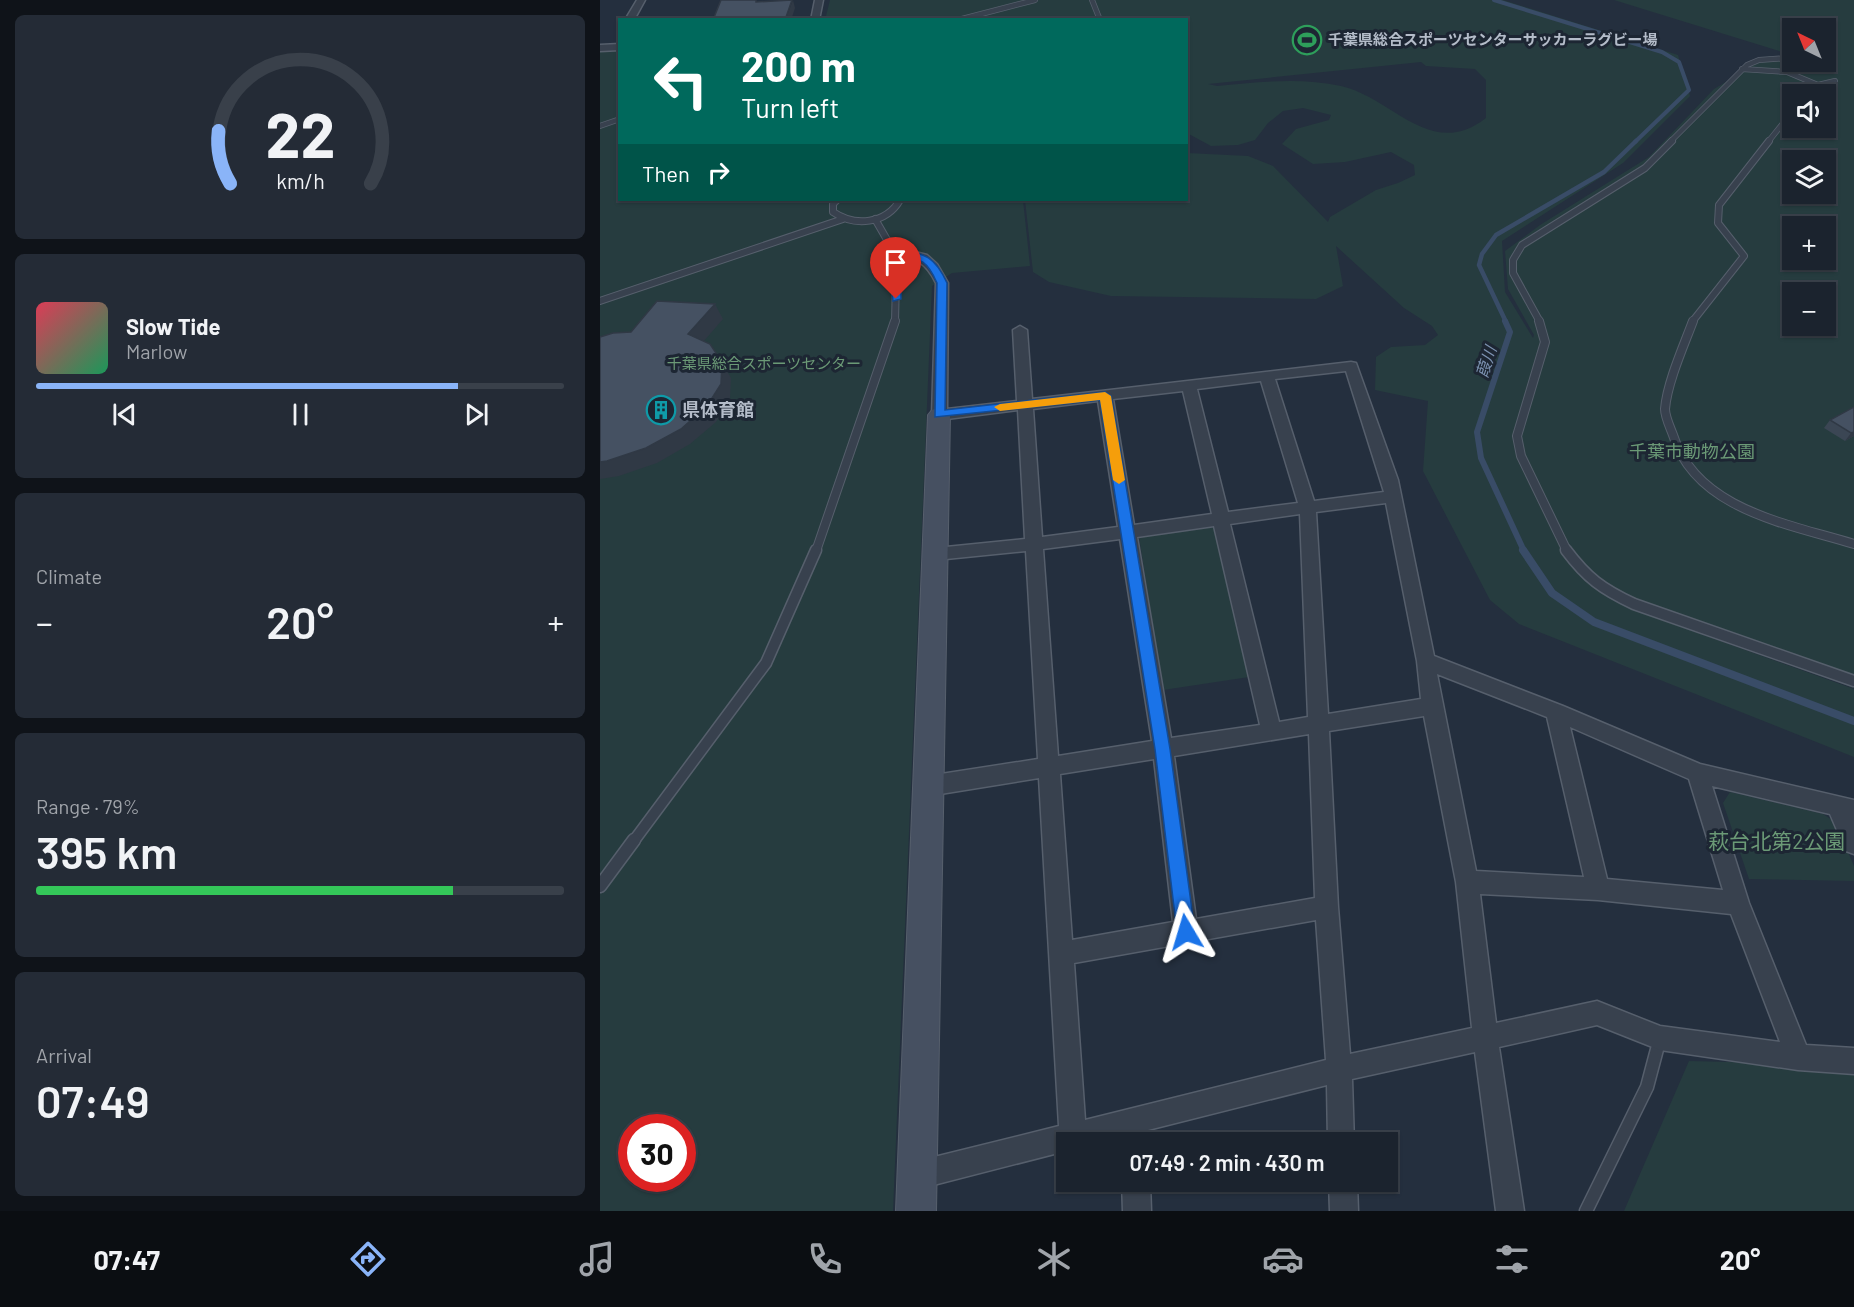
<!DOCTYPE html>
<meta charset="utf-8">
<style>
body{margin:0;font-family:Barlow,"Noto Sans JP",sans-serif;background:#242b36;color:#f1f3f6;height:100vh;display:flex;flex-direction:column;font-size:22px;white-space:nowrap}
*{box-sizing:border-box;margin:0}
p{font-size:20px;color:#a0a4aa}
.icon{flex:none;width:33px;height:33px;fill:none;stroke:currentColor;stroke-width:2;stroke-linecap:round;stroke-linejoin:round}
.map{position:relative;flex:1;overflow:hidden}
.sheet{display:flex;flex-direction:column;gap:15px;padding:15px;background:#0f1319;width:600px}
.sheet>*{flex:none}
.top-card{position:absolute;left:18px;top:18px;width:570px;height:183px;border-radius:0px;box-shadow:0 2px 4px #0004,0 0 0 2px #39404a;background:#00695c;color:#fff;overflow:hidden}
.needle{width:39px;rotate:317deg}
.buttons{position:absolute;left:1182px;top:18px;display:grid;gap:12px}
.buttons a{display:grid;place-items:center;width:54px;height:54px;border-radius:0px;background:#1b232e;box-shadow:0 2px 4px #0004,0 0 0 2px #39404a;font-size:30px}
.speed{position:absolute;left:18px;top:1114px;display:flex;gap:12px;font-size:30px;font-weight:700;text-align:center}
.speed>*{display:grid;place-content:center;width:78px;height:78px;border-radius:50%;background:#1b232e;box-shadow:0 2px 4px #0004,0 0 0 2px #39404a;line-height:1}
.speed .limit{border:9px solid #d22;background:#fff;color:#111}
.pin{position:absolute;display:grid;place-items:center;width:51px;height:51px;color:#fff;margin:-62px -26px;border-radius:50% 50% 50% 0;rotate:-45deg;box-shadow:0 0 6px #0007}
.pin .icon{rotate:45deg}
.me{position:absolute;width:66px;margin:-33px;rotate:353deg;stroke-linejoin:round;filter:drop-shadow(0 0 4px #0008)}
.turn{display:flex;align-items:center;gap:21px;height:126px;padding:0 24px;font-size:27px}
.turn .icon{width:78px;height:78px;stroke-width:2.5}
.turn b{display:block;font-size:42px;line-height:51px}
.then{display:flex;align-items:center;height:57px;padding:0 24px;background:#0003;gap:12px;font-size:22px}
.big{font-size:45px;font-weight:600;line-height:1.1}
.sheet .widget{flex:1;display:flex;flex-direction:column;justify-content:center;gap:9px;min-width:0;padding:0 21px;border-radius:9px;background:#242b36}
.sheet .dial{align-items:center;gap:0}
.dial svg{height:156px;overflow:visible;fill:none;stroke:#39404a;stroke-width:7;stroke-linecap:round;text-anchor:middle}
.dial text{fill:#f1f3f6;stroke:none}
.song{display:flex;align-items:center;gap:18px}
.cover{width:72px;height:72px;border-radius:9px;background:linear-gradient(135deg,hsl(350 70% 55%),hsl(150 70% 35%))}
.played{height:6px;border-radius:3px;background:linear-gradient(90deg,#8ab4f8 80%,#39404a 80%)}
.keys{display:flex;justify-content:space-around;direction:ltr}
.heat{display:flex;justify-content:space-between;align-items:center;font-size:33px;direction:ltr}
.charge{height:9px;border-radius:4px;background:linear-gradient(90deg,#34c759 79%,#39404a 0)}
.trip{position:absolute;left:456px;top:1132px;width:342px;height:60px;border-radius:0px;background:#1b232e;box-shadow:0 2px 4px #0004,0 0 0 2px #39404a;font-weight:600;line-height:60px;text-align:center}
.tabs{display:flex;height:96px;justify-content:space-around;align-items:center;background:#0b0e12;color:#a0a4aa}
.tabs .icon{width:42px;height:42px}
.tabs .on{color:#8ab4f8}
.tabs b{font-size:27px;color:#f1f3f6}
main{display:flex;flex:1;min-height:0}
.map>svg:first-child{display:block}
</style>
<main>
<section class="sheet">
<div class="widget dial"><svg viewBox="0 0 100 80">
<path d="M14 69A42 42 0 1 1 86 69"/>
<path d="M14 69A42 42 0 0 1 8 42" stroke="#8ab4f8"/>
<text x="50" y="56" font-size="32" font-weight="700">22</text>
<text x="50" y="72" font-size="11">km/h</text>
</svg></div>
<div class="widget">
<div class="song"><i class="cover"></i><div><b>Slow Tide</b><p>Marlow</p></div></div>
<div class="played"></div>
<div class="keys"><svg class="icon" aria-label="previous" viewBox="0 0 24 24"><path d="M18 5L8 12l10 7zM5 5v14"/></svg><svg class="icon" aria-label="pause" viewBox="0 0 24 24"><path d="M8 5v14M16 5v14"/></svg><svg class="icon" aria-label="next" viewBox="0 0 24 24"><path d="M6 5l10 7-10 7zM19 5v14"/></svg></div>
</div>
<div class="widget"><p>Climate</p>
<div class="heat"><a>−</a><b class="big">20°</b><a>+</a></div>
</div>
<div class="widget"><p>Range · 79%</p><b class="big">395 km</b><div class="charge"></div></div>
<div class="widget"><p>Arrival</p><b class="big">07:49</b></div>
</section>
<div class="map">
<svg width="1254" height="1211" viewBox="0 0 1254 1211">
<rect width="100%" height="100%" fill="#242f3e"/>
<path fill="#263c3f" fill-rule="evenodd" d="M230,0H903L1078,55L1090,96L1023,163L902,241L905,292L933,338L934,335L908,289L905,251L940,225L1049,157L1114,89L1169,56L1192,57V62H1226V28H1192V55L1014,0H1254V688L1012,598L1026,607L1254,689V757L919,624L890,600L823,471L828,401L775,390L776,357L791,347L825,345L838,335L832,326L804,308L736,246L743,286L716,299L511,296L449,282L433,272L425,200H586L587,153L648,156L673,166L728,222L730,217L776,190L798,183L815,175L814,165L791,152L745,162L713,164L682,144L696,129L729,120L731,115L703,108L683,111L668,123L655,140L638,145L611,146L587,133L586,20H225ZM821,62L826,66L875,69L886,80V118C831,161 793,98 741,86C701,77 657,82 617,86L608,84ZM1192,94H1226V128H1192ZM1192,160H1226V194H1192ZM1192,226H1226V260H1192ZM1192,292H1226V326H1192Z
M19,50L20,200H423L430,266L352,273L332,286L293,1211H0V52ZM32,1128H82V1179H32Z
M615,527L649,677L563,690L539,537Z
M1130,792L1223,814L1235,822L1254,866V881L1149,879L1123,803Z
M1089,1061L1254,1065V1211H1024Z"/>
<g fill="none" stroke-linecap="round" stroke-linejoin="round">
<path stroke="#394c67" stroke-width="4" d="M894,0L1062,52L1079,62L1089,90L1035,142"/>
<path stroke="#394c67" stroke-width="4.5" d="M906,322L879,265L882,254L896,235L1004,172L1036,141"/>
<path stroke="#394c67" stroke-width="6" d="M905,321L910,332L877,432L881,458L924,551"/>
<path stroke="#394c67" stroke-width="8" d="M923,550L952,593L994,622L1254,721"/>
<g stroke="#565f6c" stroke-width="6">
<path id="lane-far4" d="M492,0L500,20
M358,20L435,0
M1142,69L1187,72L1218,85
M1207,94L1218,85L1235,81
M0,126L20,119
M1070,142L1147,65L1159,60L1189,58
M1168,142L1192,112"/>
</g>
<g stroke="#565f6c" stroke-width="8">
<path id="lane-far3" d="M237,200L233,204V212C255,227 286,224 300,200
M275,219L290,245L296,280L295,322
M0,301L243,219
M940,322L913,273V260L922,245L1045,168L1072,141
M1092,322L1144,256L1118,223L1119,205L1169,141"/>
</g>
<g stroke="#565f6c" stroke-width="10">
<path id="lane-far2" d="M939,321L945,342L917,436L921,456L967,551
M1093,321C1084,345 1067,383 1065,409C1065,417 1070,427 1073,435C1096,510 1189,524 1254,544
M216,551L295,321"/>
</g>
<g stroke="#565f6c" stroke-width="13">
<path id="lane-far1" d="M966,550C987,578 1002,589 1034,604L1254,681
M33,842L166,663L216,550"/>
</g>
<g stroke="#565f6c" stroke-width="15">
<path id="lane" d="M0,886L34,840
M986,1211L1047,1087L1060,1038"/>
</g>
<g stroke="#565f6c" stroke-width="3">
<path id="street" d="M37,0H45L34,20H25Z
M215,0H223L219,20H211Z
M20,44V50L0,51V45Z
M291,246L327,255L337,264L348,283L347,409L417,401L413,330L420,326L427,330L432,399L751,362L756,363L798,480L834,656L963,706L1100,764L1254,800V854L1246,851L1230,814L1112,786L1149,903L1206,1045L1254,1048V1074L1198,1070L1060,1050L997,1025L899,1047L924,1211H896L875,1052L752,1079L754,1143H728L727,1085L548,1130V1143H522L521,1137L497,1143H466V1151L318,1189L308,1185L304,1175L308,1165L318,1161L459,1126L439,778L328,796L321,793L318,786L321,779L328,776L438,759L426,551L336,560L330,559L327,554L330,549L336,548L425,539L418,410L339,420L334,418L332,415L336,283C323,257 312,259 287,253L285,250L287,247ZM746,371L784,492L714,501L675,379ZM661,381L698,503L628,512L597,389ZM583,391L612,514L534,525L513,399ZM498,401L518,527L442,537L433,409ZM786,503L817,661L821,699L728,714L716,512ZM700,514L708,717L679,722L630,524ZM614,526L660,725L571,738L537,537ZM520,539L552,741L458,756L443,549ZM837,674L947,717L984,877L876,871ZM824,716L856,882L872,1028L750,1054L738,907L729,731ZM970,727L1089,779L1123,890L1007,879ZM709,734L715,898L596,919L574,756ZM554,759L573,922L472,940L460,774ZM880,894L998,900L1131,914L1180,1042L1060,1026L997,1001L896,1023ZM716,920L726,1060L485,1120L474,963Z
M522,1182H550L551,1211H523Z
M729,1182H757L758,1211H730Z"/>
</g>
<g stroke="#565f6c" stroke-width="2">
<path id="secondary" d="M339,408L346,410L350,415L336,1211H296L328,415L332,410Z"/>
</g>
<use href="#lane-far4" stroke="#38414e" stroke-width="4.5"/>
<use href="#lane-far3" stroke="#38414e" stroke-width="6"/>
<use href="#lane-far2" stroke="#38414e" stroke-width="8"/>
<use href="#lane-far1" stroke="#38414e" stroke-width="10"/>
<use href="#lane" stroke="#38414e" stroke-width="12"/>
<use href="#street" fill="#38414e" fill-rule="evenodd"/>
<use href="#secondary" fill="#465061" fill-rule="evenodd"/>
</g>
<path fill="#3b4654" d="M1254,407V436L1245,441L1224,428L1230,420Z"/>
<path fill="#303945" d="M193,0L195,8L191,20H185Z
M115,304L123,319L97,349L88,334Z
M122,362L131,378L130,399L116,422L90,444L57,463L19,476L0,479V462Z
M1254,432V436L1245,441L1251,433Z"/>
<path fill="#455162" stroke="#303945" stroke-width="1.5" d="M121,0H156V2L192,0L185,20H113Z
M57,301L115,304L88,334L110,344L122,362L121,384L107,406L81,429L46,448L7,461L0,462V337L13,333L31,332Z
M1254,407V432L1251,433L1230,420Z"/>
<path fill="#1a73e8" stroke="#114b97" stroke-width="1.5" d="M291,247C321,254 333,252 347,283L345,410L505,392L511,396L570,749L595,932L592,938L586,941L580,938L577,932L555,749L500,400L335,417L337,283C327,259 320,259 296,254L301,280V299L293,301L286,250Z"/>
<path fill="#f59e0b" d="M505,392L511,396L525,480L519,484L513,480L500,400L400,411L394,407L400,404Z"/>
<defs>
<g id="stadium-ring" transform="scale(1.5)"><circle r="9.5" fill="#1d2633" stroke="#2e9e5b" stroke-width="1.5"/><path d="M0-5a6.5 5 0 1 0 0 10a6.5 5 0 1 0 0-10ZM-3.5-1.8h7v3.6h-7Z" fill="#2e9e5b"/></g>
<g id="building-ring" transform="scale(1.5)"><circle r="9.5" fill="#1d2633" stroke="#0f9aa8" stroke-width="1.5"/><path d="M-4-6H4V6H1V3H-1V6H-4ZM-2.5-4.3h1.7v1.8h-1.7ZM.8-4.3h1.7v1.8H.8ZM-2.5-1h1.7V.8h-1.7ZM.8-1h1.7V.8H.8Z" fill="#0f9aa8"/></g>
</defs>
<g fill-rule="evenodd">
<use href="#stadium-ring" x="707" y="40"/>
<use href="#building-ring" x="61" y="410"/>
</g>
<g text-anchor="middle" stroke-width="6" stroke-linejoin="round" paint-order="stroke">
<g font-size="15" font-weight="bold" fill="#b4bcc9" stroke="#1d2633" text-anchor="start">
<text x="728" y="45">千葉県総合スポーツセンターサッカーラグビー場</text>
</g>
<g font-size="15" fill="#6b9a76" stroke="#1d2633">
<text x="164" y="369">千葉県総合スポーツセンター</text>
</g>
<g font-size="16" font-style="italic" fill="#7c92b1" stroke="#1d2633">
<text transform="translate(886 362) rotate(-72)" y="6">葭川</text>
</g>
<g font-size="18" font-weight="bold" fill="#b4bcc9" stroke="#1d2633" text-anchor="start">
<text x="82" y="416">県体育館</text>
</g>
<g font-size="18" fill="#6b9a76" stroke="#1d2633">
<text x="1092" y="458">千葉市動物公園</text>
</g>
<g font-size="21" fill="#6b9a76" stroke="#1d2633">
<text x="1177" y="849">萩台北第2公園</text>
</g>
</g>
</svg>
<div class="buttons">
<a><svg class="needle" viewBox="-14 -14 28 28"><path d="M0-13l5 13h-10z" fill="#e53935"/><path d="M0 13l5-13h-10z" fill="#a0a4aa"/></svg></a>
<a><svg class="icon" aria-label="sound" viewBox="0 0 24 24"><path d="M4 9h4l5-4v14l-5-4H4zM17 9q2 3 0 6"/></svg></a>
<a><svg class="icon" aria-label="layers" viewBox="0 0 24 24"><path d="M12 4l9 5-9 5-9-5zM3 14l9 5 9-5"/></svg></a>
<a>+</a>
<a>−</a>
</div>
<div class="speed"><div class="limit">30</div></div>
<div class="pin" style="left:296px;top:299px;background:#d93025"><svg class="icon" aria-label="arrive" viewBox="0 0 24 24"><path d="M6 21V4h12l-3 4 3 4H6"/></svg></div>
<svg class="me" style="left:586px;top:932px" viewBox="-20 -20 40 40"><path d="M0-17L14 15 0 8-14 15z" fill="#1a73e8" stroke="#fff" stroke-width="4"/></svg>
<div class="trip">07:49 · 2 min · 430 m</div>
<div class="top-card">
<div class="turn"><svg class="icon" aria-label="left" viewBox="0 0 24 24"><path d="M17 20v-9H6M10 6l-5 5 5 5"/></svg><div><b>200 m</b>Turn left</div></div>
<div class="then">Then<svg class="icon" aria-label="right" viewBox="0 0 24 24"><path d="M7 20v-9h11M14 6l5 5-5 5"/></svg></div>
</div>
</div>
</main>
<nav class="tabs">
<b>07:47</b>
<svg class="icon on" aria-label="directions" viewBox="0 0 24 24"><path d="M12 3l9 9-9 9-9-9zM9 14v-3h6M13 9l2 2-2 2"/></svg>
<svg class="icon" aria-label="music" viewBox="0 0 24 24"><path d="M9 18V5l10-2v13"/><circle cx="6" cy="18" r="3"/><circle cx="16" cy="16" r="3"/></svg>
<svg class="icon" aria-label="phone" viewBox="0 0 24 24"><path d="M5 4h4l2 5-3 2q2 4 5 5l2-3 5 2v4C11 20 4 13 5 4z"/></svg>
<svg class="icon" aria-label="climate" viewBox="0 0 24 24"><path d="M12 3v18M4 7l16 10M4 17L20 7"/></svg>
<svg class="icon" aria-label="car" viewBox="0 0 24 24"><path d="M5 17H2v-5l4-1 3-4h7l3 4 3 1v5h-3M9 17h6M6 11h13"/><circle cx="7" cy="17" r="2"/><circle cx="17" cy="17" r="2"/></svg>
<svg class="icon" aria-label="filters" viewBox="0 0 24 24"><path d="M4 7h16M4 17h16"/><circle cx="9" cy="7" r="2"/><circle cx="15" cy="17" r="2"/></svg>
<b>20°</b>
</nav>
